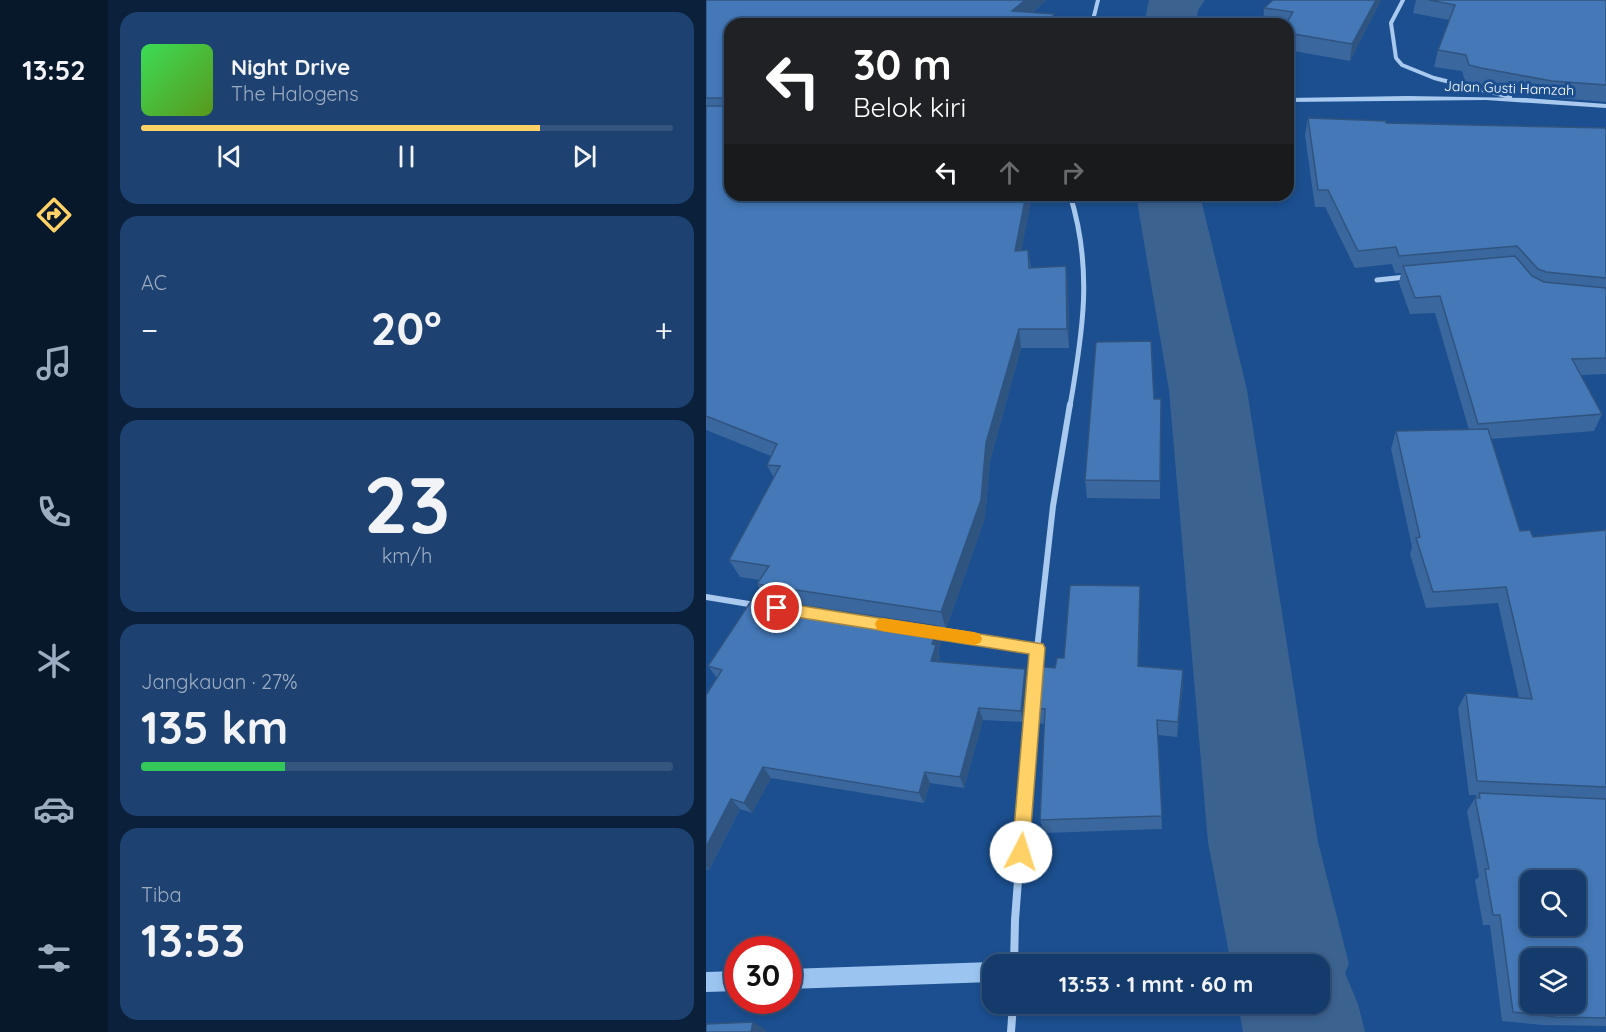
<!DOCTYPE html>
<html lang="id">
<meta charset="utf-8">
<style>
body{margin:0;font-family:Quicksand,sans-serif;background:#1d4271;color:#f1f3f6;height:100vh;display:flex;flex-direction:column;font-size:22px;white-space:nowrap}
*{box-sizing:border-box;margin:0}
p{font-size:20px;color:#9dadc1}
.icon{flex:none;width:33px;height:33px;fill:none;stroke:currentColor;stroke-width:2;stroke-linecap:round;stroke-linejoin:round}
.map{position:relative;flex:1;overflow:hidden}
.drawer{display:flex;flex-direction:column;gap:12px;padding:12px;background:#0b203b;width:598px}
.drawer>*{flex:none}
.banner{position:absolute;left:18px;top:18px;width:570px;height:183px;border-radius:18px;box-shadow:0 3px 9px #0003,0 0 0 2px #33557e;background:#202124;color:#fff;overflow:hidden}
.fabs{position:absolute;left:814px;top:870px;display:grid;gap:12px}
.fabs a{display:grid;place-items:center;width:66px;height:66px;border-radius:12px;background:#143b6b;box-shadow:0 3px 9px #0003,0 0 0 2px #33557e;font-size:30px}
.speed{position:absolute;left:18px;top:936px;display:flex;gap:12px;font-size:30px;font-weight:700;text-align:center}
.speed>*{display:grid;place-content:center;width:78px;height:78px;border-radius:50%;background:#143b6b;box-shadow:0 3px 9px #0003,0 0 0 2px #33557e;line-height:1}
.speed .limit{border:9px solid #d22;background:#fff;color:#111}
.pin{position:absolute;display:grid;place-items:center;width:51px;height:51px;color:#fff;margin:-26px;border:3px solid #fff;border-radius:50%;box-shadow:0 2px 6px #0007}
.me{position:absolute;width:66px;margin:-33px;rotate:5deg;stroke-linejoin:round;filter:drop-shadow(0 0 4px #0008)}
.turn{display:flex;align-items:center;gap:21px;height:126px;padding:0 30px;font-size:27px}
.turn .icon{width:78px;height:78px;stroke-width:2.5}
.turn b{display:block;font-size:42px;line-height:51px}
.lanes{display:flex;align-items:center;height:57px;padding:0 30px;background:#0003;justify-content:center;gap:30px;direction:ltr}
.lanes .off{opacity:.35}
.big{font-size:45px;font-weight:700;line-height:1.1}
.drawer .widget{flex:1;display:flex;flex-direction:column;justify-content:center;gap:9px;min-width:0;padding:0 21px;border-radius:18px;background:#1d4271}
.drawer .dial{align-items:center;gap:0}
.dial b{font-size:78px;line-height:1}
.song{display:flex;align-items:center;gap:18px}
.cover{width:72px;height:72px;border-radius:9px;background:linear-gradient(135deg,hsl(130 70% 55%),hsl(90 70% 35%))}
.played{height:6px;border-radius:3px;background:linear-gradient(90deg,#ffd166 75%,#33557e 75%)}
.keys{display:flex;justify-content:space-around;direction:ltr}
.heat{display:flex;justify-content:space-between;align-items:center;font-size:33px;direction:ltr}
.charge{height:9px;border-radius:4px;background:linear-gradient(90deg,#34c759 27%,#33557e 0)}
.trip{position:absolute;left:276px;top:954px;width:348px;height:60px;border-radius:18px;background:#143b6b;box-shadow:0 3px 9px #0003,0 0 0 2px #33557e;font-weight:700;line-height:60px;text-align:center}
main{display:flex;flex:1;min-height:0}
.tabs{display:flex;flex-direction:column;width:108px;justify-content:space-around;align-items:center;background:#08182b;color:#9dadc1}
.tabs .icon{width:42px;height:42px}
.tabs .selected{color:#ffd166}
.tabs b{font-size:27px;color:#f1f3f6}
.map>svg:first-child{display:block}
</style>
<main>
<nav class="tabs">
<b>13:52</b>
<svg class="icon selected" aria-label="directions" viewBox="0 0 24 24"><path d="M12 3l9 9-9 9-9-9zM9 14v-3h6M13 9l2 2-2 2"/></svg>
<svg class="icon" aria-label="music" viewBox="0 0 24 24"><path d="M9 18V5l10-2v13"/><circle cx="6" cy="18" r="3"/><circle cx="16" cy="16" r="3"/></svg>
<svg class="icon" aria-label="phone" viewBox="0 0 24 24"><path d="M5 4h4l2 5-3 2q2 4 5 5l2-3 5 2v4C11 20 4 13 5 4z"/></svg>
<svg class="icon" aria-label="climate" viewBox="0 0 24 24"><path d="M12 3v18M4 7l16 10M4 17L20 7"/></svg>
<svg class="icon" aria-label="car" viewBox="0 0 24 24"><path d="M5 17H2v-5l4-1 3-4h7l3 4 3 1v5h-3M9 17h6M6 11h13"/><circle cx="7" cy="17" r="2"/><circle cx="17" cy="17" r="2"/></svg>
<svg class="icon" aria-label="filters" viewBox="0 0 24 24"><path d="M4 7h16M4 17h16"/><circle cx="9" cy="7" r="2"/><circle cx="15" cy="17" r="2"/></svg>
</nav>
<section class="drawer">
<div class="widget">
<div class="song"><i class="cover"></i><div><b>Night Drive</b><p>The Halogens</p></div></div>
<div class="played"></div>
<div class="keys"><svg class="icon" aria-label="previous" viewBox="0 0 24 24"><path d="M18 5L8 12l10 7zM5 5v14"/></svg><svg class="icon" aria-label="pause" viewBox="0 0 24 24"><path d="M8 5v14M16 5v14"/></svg><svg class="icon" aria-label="next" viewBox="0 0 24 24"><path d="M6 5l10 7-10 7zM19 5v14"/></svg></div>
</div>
<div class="widget"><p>AC</p>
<div class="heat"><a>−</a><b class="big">20°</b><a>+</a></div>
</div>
<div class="widget dial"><b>23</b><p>km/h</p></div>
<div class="widget"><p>Jangkauan · 27%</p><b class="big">135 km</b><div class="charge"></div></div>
<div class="widget"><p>Tiba</p><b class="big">13:53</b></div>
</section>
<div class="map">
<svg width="900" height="1032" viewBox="0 0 900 1032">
<rect width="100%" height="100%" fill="#1b4f8f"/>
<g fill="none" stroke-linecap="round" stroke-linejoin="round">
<path fill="#9cc4f0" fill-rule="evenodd" d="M583,952L590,955L592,964H499L502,957L509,954Z
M286,962L293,964H286V982L82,989V969Z
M32,971V991L0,992V972Z"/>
<path fill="#3c6290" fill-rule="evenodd" d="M443,0H499L492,10L490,24H438Z
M430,195H494L541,390L612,842L643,964L639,973L652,1004L659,1032H537L532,1004H614V964H525L502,842L463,390Z"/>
<path stroke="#a9c9ee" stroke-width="4" d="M697,0L685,23L690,58L696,65L728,78L804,97
M386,24L392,0"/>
<path stroke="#a9c9ee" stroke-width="5" d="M364,195C387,268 377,331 364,406
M671,280L700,277"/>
<path stroke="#a9c9ee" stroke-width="6" d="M0,597L49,605
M228,632L331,648
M327,685L347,506L364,404"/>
<path stroke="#a9c9ee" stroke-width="8" d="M308,964L309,920L327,683
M305,1032L307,1004"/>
<path fill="#a9c9ee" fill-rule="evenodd" d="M701,96L820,98L900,104V108L780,100L582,102V98Z"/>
</g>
<path fill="#3a679d" d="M0,0H340L326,13L348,14V24H24L326,195L315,251L322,250L325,268L360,266L362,285L363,348H315L284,461L279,518L240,629L233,628L236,639L232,651L234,657L233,661L322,681L318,722L277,720L258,788L224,783L218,803L65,778L46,813L34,809L3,870L0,869V695L11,678L2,666L60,600L51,584L54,580L34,577L23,560L68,478L61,465L65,456L0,430Z
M675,0L644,61L582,50V24H557L558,8Z
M710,0H900V102L841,97L771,84L759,81L756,71L728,67L732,50L743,20L707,13Z
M602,118L680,123L900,128V374L875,375L896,414L888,431L785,439L814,531L827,537L900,530V1026L837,1025L796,1021L784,925H777L769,880L773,877L761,811L771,795H763L752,708L760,693L813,698L792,603L720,608L704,554L706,547L685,449L690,431L763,430L729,313L704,314L693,283L695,273H689L686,264L649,268L619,207H609L599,135Z
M448,399H455L454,499L381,498L379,480Z
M434,586L433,666L477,670V686L471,737L452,735L456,829L338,833L334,820L339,724L330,723L327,708L349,668Z"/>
<path fill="#305480" d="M319,0H340L313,24L306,11Z
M670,0H675L644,61L646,44Z
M348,14V24H343Z
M320,195H326L312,270L309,251Z
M360,266L362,285L363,348L361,329Z
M313,329L315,348L284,461L279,518L240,629L235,612L280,443Z
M434,586V603L432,682V666Z
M232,626L236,639L232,651L234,657L229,673L225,661L226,644Z
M319,669L322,681L318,722L315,711Z
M477,670V686L471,737L472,722Z
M273,708L277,720L258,788L254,777Z
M57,767L65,778L46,813L38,803Z
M219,772L224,783L218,803L213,793Z
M25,799L34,809L3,870L0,867V847Z
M47,1022L60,1030V1032H45Z"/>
<path fill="#4478b7" stroke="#305480" stroke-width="1.5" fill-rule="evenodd" d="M0,0H319L306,11L348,14L343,24H24V195H320L309,251L322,250L323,268L360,266L361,329H313L280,443L275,500L235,612L51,584L63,566L23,560L74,466L61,465L71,444L0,416V106H17L20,100L17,98H0Z
M567,0H670L646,44L582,33V24H580L587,12L558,8Z
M723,0H900V85L846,81L775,68L763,65L760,55L732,50L749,5Z
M602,118L680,121V123L900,128V278L840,272L832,269L811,246L693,256L690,247L652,251L622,190H612Z
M809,256L826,276L838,282L900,288V358L866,359L896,414L772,424L734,296L709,298L697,266Z
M445,341L448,399H455L454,481L379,480L390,342Z
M782,429L814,531L824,530L827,537L900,530V787L771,781L760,693L826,699L800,587L727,592L710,538L714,537L690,431Z
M364,585L434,586L432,666L477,670L472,722L451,720L456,816L334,820L339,709L327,708L330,666L349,668L351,658H358Z
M47,598L232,626L226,644L230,645L225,661L319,669L315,711L273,708L254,777L219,772L213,793L57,767L38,803L25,799L0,847V695L16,670L2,666Z
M773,793L900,799V1018L849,1017L807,1012L794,915H787L779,869H783L769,798H774ZM825,880H870V926H825ZM825,958H870V1004H825Z
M47,1022L45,1032H0V1024Z"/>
<path fill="#ffd166" stroke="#a68842" stroke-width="1.5" d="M71,602L337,644L339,648L323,852L321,858L315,861L309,858L306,852L323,654L71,614L66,612L64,608L66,604Z"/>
<path fill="#f59e0b" d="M176,618L268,632L274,634L276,639L274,643L268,645L176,631L171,629L169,624L171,620Z"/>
<g text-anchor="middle" stroke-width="6" stroke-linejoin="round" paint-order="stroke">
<g font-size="14" fill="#fff" stroke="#1b4f8f">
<text transform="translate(803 88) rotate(2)" y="5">Jalan Gusti Hamzah</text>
</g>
</g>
</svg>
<div class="fabs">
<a><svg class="icon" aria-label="search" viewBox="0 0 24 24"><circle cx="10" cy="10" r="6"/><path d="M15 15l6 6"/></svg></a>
<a><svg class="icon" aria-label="layers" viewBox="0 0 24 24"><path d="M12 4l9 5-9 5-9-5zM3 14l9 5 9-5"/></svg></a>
</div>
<div class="speed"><div class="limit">30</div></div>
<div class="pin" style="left:71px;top:608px;background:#d93025"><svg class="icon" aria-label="arrive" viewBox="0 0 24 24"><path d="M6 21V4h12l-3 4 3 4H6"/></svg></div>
<svg class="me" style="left:315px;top:852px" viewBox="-20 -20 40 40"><circle r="19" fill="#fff"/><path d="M0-13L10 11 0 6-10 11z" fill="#ffd166"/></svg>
<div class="trip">13:53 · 1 mnt · 60 m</div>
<div class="banner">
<div class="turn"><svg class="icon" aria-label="left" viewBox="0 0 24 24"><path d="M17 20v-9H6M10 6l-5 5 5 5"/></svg><div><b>30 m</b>Belok kiri</div></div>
<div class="lanes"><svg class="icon" aria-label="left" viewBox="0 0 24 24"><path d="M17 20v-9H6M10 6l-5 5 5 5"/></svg><svg class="icon off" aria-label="ahead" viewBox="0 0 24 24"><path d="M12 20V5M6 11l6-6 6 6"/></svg><svg class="icon off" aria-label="right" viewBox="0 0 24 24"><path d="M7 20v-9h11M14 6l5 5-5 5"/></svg></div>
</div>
</div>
</main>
